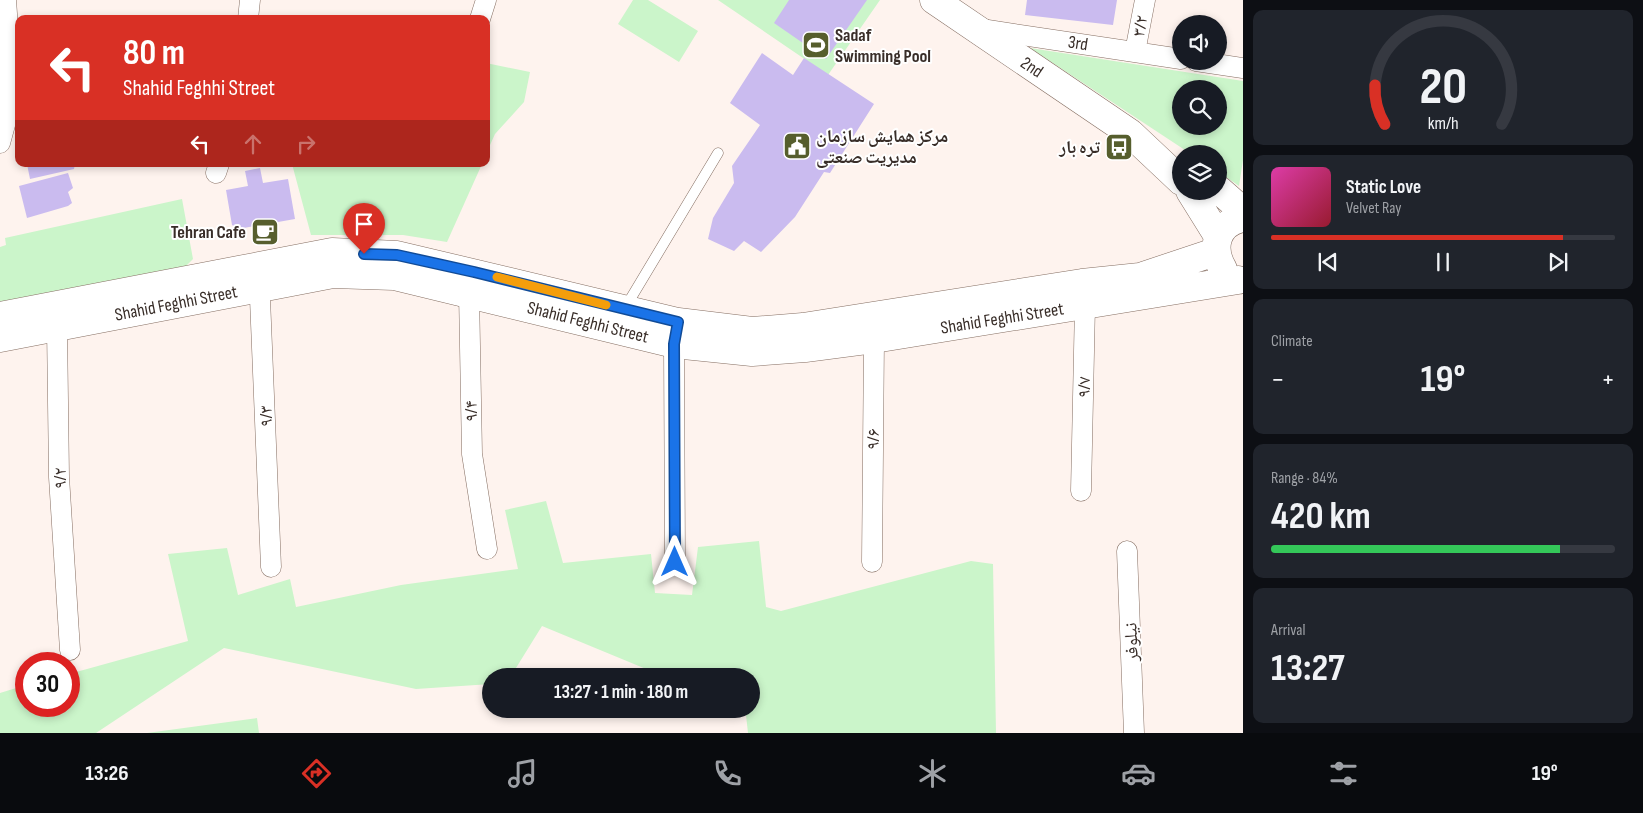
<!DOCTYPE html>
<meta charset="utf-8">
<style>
body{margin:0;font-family:"Sofia Sans Condensed","Noto Naskh Arabic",sans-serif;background:#20242c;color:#f1f3f6;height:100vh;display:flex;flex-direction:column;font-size:19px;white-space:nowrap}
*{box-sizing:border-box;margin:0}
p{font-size:16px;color:#9ea1a6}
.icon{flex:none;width:28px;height:28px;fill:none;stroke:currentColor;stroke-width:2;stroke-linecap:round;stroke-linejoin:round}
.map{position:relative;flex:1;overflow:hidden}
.sheet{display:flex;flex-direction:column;gap:10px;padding:10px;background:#0d0f14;width:400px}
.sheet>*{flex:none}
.top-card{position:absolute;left:15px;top:15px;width:475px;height:152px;border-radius:10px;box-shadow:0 2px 8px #0003;background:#d93025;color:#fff;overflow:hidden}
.fabs{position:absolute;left:1172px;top:15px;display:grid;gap:10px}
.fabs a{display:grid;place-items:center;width:55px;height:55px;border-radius:50%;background:#171b24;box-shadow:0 2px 8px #0003;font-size:25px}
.speed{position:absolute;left:15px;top:652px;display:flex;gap:10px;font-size:25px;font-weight:700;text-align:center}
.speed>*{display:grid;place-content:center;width:65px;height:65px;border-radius:50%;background:#171b24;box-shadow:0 2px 8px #0003;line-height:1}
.speed .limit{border:8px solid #d22;background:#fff;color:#111}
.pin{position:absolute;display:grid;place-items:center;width:42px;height:42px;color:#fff;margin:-51px -21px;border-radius:50% 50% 50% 0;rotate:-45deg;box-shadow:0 0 5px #0007}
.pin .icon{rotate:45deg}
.me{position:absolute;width:55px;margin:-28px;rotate:0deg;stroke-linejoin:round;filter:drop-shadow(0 0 4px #0008)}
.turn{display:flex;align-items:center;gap:18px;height:105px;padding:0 25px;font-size:22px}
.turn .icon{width:65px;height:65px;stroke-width:2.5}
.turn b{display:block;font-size:35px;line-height:42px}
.lanes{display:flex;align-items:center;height:48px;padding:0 25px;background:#0003;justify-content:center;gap:25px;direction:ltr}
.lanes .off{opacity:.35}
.big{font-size:38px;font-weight:700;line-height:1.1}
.sheet .card{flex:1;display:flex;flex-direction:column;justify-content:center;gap:8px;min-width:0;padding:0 18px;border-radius:10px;background:#20242c}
.sheet .dial{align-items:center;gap:0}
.dial svg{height:130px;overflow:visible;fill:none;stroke:#363941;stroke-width:7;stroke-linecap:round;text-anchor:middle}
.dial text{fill:#f1f3f6;stroke:none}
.song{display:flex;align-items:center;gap:15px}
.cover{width:60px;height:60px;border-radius:8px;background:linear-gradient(135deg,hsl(320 70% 55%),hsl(350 70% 35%))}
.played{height:5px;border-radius:2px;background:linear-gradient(90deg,#d93025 85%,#363941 85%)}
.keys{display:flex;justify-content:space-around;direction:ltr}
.heat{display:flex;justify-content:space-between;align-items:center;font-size:28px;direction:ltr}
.charge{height:8px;border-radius:4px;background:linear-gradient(90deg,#34c759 84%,#363941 0)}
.trip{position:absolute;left:482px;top:668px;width:278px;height:50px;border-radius:25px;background:#171b24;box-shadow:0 2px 8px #0003;font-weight:700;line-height:50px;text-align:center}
.tab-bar{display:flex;height:80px;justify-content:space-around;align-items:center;background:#090b0e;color:#9ea1a6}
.tab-bar .icon{width:35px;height:35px}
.tab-bar .on{color:#d93025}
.tab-bar b{font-size:22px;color:#f1f3f6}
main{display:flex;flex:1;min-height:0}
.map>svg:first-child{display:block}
</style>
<main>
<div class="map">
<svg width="1243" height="733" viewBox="0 0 1243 733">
<rect width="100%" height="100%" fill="#fef3ee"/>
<path fill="#cbf5ca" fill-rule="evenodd" d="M633,0H648L698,31L679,62L618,24Z
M718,0H880L828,75Z
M1030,48L1243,81V160L1239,186L1219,172V154H1191ZM1181,89H1219V126H1181Z
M486,63L530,72L524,102L495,134L486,154Z
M292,164H482L447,242L403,235H311Z
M182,199L193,259L181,271L0,307V247L6,245L5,238Z
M546,501L563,563L651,554L655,593L692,595L698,547L759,541L766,607L781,611L971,561L993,564L996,733H748L746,715L734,709H751V676H663L542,626L511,676H491V684L416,689L224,648L96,733H0V693L26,685V706H69V674L188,641L168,554L227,548L238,595L290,579L296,607L401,585L518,569L505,510Z
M257,718L259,733H147Z"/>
<path fill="#cabbef" d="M789,0H867L826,59L774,23Z
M1027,0H1117L1113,25L1025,15Z
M762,53L793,75L804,58L874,104L830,173L824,172L795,217L761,252L744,241L734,251L708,239L713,218L734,183L732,166L760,125L730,103Z
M27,164H75L74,169L30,179Z
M260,168L263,183L288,179L295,219L238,229L232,225L226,190L248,186L245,171Z
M68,173L73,188L68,192L72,203L68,206L27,218L19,186Z"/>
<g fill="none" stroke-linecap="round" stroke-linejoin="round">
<g stroke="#856e62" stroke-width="11">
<path id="lane" d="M625,308L718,153"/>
</g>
<g stroke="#856e62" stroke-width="21">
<path id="street" d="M248,19L250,0
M480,19L486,0
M981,29L1181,59
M1135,52L1145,0
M1196,61L1243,68
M0,143L9,110L10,56L6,0
M216,173L219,164
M259,274L271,567
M472,283L469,293L472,454L487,549
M55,315L57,327L59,477L70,650
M1081,491L1085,305L1083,291
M1127,551L1134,733
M675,562L674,344L676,332
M872,562L874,339L872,327"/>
</g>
<g stroke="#856e62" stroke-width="29">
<path id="secondary" d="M934,0L1130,133L1181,181
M1219,190L1243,211
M1190,191L1218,236
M1223,269C1210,247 1217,223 1243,218
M0,316L332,252L397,255L678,322L752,331L803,327L1082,283L1140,277L1215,252
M0,338L333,274L394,276L674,344L752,352L805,348L874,339L1238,280"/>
</g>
<use href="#lane" stroke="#fff" stroke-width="10"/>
<use href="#street" stroke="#fff" stroke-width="20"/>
<use href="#secondary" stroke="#fff" stroke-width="28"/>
</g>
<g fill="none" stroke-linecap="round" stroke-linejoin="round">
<g stroke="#114b97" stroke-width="12">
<path id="route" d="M364,254L397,255L474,272L678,322L674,344L675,562"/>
</g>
<use href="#route" stroke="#1a73e8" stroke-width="9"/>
<path stroke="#f59e0b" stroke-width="9" d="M497,277L606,305"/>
</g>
<defs>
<g id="stadium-square" transform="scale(1.4375)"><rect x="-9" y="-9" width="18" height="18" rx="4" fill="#565e2d" stroke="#fff"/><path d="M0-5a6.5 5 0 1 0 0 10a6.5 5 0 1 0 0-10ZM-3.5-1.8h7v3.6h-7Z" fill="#fff"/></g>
<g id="civic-square" transform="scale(1.4375)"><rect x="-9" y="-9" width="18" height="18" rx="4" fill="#565e2d" stroke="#fff"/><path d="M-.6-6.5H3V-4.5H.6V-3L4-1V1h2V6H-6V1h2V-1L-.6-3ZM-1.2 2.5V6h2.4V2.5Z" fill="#fff"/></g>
<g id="bus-square" transform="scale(1.4375)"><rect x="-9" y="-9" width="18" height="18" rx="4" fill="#565e2d" stroke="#fff"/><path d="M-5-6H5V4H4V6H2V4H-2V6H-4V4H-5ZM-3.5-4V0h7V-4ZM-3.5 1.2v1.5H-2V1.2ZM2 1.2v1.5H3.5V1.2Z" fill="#fff"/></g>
<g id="cafe-square" transform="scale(1.4375)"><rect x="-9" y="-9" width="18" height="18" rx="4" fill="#565e2d" stroke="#fff"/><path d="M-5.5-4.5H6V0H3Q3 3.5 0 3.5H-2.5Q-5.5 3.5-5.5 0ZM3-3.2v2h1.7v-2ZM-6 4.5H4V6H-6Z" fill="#fff"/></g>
</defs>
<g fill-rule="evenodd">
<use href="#stadium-square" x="816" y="45"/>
<use href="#civic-square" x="797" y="146"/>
<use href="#bus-square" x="1119" y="147"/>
<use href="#cafe-square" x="265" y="232"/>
</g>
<g text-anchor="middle" stroke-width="4" stroke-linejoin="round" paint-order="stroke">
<g font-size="18" fill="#382d28" stroke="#fff">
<text transform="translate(1140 26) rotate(-80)" y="6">۳/۲</text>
<text transform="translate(1078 43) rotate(9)" y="6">3rd</text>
<text transform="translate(1032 67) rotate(34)" y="6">2nd</text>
<text transform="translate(176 303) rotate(-11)" y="6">Shahid Feghhi Street</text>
<text transform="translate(1002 318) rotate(-9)" y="6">Shahid Feghhi Street</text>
<text transform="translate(588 322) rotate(14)" y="6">Shahid Feghhi Street</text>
<text transform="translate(1084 387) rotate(-89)" y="6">۹/۷</text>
<text transform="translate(471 411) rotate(-91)" y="6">۹/۴</text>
<text transform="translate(266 416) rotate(-92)" y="6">۹/۳</text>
<text transform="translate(873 439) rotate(-89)" y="6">۹/۶</text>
<text transform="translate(60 478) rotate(-92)" y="6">۹/۲</text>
<text transform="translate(1131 642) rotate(-92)" y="6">نیلوفر</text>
</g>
<g font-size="18" font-weight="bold" fill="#382d28" stroke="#fff" text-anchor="start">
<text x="835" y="41">Sadaf<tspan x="835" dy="21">Swimming Pool</tspan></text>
<text x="816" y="142">مرکز همایش سازمان<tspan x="816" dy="21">مدیریت صنعتی</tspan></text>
<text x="1100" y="153" text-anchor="end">تره بار</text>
<text x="246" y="238" text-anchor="end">Tehran Cafe</text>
</g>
</g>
</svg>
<div class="fabs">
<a><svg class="icon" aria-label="sound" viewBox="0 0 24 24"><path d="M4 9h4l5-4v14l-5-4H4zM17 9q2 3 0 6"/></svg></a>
<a><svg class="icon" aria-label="search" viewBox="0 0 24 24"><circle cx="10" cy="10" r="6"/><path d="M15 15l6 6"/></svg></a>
<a><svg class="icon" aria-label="layers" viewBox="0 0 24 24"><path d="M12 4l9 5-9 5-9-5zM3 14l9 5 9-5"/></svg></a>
</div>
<div class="speed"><div class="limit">30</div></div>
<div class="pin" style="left:364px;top:254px;background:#d93025"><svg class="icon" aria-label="arrive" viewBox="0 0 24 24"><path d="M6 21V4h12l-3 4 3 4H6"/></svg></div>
<svg class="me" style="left:675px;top:562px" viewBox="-20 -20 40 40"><path d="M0-17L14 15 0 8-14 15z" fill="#1a73e8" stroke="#fff" stroke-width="4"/></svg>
<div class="trip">13:27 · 1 min · 180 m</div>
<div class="top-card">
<div class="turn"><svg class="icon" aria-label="left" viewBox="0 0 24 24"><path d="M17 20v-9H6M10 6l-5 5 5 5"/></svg><div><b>80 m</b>Shahid Feghhi Street</div></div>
<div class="lanes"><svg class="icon" aria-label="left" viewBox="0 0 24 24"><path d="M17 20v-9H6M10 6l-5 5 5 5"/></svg><svg class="icon off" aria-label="ahead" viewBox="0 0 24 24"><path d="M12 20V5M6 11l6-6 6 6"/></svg><svg class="icon off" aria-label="right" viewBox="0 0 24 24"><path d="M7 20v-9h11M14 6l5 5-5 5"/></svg></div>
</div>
</div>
<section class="sheet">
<div class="card dial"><svg viewBox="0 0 100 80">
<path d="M14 69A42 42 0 1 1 86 69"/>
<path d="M14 69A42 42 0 0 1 8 45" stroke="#d93025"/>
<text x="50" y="56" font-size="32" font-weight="700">20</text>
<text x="50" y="72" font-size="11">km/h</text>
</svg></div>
<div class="card">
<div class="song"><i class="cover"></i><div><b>Static Love</b><p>Velvet Ray</p></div></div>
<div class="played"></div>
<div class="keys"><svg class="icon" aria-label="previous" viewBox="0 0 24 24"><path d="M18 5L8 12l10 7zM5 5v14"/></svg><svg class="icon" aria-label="pause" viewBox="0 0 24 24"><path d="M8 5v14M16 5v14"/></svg><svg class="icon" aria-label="next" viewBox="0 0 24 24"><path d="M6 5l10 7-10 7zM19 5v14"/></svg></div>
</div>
<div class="card"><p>Climate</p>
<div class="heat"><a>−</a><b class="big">19°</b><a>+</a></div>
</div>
<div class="card"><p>Range · 84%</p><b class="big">420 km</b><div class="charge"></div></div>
<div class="card"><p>Arrival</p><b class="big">13:27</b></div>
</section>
</main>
<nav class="tab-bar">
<b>13:26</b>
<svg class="icon on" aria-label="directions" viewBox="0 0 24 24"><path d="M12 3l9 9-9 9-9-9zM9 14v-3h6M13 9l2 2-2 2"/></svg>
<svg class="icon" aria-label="music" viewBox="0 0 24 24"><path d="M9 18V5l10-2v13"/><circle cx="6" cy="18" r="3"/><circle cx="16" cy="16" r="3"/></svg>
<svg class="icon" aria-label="phone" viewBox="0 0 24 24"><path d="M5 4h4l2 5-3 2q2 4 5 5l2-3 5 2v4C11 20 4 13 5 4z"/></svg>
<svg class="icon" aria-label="climate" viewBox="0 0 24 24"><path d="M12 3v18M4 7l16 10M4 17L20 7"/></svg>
<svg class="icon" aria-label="car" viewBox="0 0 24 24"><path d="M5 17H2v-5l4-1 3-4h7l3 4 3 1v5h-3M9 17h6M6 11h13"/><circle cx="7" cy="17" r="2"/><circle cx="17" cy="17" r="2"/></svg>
<svg class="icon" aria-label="filters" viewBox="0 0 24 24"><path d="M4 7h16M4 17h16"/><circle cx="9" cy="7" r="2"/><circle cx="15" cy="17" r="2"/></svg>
<b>19°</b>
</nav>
